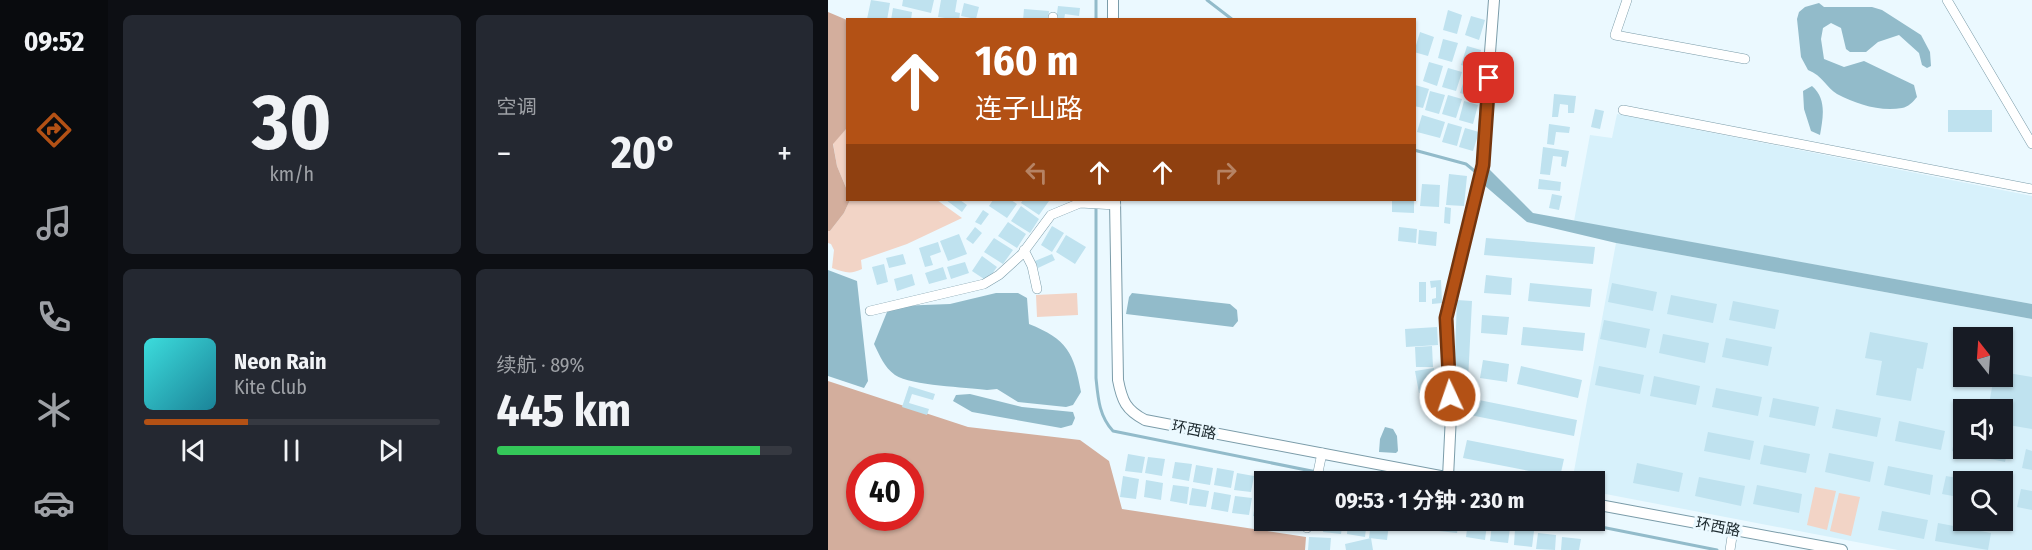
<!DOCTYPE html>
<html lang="zh">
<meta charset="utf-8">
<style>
body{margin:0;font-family:"Fira Sans Condensed","Noto Sans SC",sans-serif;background:#242831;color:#f1f3f6;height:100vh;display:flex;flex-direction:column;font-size:22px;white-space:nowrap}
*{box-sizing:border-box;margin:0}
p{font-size:20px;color:#9ea1a6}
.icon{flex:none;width:33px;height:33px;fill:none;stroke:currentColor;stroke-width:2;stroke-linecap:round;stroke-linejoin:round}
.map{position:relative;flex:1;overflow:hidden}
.panel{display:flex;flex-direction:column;gap:15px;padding:15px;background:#0d0f14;width:720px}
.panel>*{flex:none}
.guide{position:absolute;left:18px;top:18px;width:570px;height:183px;border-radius:0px;box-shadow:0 2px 4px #0004;background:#b35115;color:#fff;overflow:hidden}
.needle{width:39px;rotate:343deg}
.buttons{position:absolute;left:1125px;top:327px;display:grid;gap:12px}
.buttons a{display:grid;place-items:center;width:60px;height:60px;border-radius:0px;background:#171b24;box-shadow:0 2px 4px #0004;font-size:30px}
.speed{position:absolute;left:18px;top:453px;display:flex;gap:12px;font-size:30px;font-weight:700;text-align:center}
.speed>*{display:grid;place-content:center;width:78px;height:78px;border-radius:50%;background:#171b24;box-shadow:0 2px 4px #0004;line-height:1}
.speed .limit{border:9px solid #d22;background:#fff;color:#111}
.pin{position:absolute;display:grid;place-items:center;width:51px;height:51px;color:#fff;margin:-26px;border-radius:12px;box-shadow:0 3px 9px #0006}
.me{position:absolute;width:66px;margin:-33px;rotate:357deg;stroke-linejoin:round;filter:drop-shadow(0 0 4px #0008)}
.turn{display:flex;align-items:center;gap:21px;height:126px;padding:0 30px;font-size:27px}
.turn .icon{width:78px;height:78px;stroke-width:2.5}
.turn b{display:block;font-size:42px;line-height:51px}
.lanes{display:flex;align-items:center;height:57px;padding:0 30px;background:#0003;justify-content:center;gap:30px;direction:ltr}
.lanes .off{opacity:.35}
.big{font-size:45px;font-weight:700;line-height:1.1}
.panel .tile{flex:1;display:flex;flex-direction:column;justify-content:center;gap:9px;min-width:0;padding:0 21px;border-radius:9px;background:#242831}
.panel .dial{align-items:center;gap:0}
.dial b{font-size:78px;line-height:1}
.song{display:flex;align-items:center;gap:18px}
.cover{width:72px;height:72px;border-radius:9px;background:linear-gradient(135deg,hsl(180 70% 55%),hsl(190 70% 35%))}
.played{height:6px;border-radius:3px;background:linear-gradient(90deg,#b35115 35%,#363941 35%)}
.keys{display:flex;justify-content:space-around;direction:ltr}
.heat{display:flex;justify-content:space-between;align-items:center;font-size:33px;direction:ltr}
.charge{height:9px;border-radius:4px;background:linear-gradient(90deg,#34c759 89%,#363941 0)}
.panel .tiles{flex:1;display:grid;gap:15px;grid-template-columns:repeat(2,1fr)}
.trip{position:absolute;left:426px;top:471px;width:351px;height:60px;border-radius:0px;background:#171b24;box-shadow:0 2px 4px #0004;font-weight:700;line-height:60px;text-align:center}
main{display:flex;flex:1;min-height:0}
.tab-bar{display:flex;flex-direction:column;width:108px;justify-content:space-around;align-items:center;background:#090b0e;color:#9ea1a6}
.tab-bar .icon{width:42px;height:42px}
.tab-bar .active{color:#b35115}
.tab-bar b{font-size:27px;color:#f1f3f6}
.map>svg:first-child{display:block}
</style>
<main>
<nav class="tab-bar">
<b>09:52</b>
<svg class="icon active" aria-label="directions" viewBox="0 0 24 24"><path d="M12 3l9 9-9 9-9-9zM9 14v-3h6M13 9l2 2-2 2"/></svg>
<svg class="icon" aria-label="music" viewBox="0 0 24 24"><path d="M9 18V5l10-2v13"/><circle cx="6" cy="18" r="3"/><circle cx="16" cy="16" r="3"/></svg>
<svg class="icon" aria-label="phone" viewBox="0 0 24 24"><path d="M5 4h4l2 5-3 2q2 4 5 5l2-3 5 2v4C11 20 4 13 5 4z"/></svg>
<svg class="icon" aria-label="climate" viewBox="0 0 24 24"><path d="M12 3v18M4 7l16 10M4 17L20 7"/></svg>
<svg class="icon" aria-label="car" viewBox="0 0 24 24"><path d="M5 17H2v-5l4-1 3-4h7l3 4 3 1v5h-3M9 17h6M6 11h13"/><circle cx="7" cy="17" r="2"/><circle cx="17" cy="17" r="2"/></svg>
</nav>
<section class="panel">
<div class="tiles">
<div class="tile dial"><b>30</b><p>km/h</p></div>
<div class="tile"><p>空调</p>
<div class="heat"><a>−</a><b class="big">20°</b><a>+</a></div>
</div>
<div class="tile">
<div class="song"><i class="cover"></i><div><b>Neon Rain</b><p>Kite Club</p></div></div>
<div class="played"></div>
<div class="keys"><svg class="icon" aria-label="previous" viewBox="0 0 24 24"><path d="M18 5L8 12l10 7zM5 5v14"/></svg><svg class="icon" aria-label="pause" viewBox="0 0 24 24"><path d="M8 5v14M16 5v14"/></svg><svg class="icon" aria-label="next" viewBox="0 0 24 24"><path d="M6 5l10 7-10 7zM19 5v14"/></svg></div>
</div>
<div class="tile"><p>续航 · 89%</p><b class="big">445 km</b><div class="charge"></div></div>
</div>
</section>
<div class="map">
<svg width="1204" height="550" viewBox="0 0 1204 550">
<rect width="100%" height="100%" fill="#ebf9ff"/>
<path fill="#d7f1fb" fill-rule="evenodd" d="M789,114L1204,196V304L746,221L762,135L784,138Z
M788,243L1204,319V550H1070L767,492L766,482H744ZM1136,338H1174V376H1136ZM1136,410H1174V448H1136ZM1136,482H1174V520H1136Z"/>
<path fill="#f2d4c6" d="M19,128V190L9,166L5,143Z
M22,200H109L134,218L79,244L33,260L34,269C22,275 16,272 4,268L6,250L3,244L0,243V231H2L16,213Z
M249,293L250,315L209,317L208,295Z
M987,487L1008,491L999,530L979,525Z
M1011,493L1032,497L1023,536L1002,531Z"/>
<path fill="#d3ae9d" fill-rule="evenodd" d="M0,12L19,20V128L5,144L9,166L19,190L20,200H22L16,213L2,231H0Z
M0,381L140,427L252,440L281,461L294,509L478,537L477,550H0ZM32,466H82V518H32Z"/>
<path fill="#92bbca" d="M991,3L996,7H1044L1054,10L1093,35L1102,52L1103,66L1099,68L1094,65L1091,53L1071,35L1050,42L1038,52H1022L1018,49L1013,28L1003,23L995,28L993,39L996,59L1016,67L1036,61L1086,85L1089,97C1085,102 1080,107 1074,108C1052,112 1028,104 1009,94C998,87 995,76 980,70L973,57L969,19L971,12L977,7Z
M984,86C999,99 995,117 992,135L983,131L976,109L975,91Z
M660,168L705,213L1204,304V319L788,243L699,222L656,185Z
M0,270L29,281L40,381L36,388L0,376Z
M168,293H190L199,298L201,324C239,339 246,353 253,392L245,405L238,407L190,402L169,389L159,390C138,387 84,386 67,375C56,367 52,356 46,344L59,312L70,306L122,304Z
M304,293L402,304L409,310L410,321L405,327L298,314L301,297Z
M142,394L194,407L245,412L247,418L244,425L233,428L144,412L125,401L128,395Z
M557,427L565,429L569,436L570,451L568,453L551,452L552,439Z"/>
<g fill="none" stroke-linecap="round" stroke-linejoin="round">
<path stroke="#92bbca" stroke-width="3" d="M268,0V20
M379,0L405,20
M586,150L638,164L649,173
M268,204V378C270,398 271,416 285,431L538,482
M738,520L889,550"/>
</g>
<path fill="#bfe2ef" d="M43,0L62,3L59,20L39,19Z
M75,0H106L103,13L74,6Z
M113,0H129L127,12L132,13L131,20L110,17Z
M136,3L151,7L148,19L133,16Z
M230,6L252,8L251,16L237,14L236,20H228Z
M65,8L84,12L83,20H63Z
M196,9L221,11L220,20H195Z
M620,10L634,15L629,34L615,30Z
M643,16L657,20L651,40L637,35Z
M592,32L606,37L600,56L586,52Z
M615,39L630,43L624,62L610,58Z
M639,46L653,50L648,69L633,65Z
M601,62L615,66L609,86L595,81Z
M620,68L634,72L628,91L614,87Z
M638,74L652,78L646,97L632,93Z
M587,85L601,89L595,108L586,106Z
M602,91L617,95L611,114L597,110Z
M726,94L748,96L746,113H740V105L732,104L730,117H724Z
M620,95L634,99L628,118L614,114Z
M636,101L650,105L645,124L631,120Z
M767,109L776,111L772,129L763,127Z
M1120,110H1164V132H1120Z
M594,115L617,122L612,138L589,132Z
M620,123L634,127L629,146L614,142Z
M721,124L742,127L741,133L728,132L726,145L719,144Z
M637,128L651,132L645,151L631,147Z
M715,147L741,151L738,167L733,166L734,157L725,156L722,175L712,174Z
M621,174L639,176L636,206L618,205Z
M711,179L733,182L732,191L710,189Z
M594,184L612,185L611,207L592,206Z
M724,194L734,196L731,210L721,208Z
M118,200H132L139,205L134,212Z
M165,200H183L189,204L179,218L161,206Z
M195,200H219L221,201L211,215L193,203Z
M564,200H586V213L564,212Z
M193,206L211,219L202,233L183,221Z
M617,207L623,208L622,224L616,223Z
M155,210L161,214L153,225L147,222Z
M180,222L198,234L189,248L170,236Z
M224,226L236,233L224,252L213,245Z
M147,227L154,233L145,244L138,239Z
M571,227L589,229L588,243L570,241Z
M591,230L609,232L608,246L590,244Z
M131,234L139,254L120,261L112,241Z
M238,235L258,247L247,264L228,252Z
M166,238L185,250L175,264L156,252Z
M658,238L767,247L765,264L656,255Z
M110,242L113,252L102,256L105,265L97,267L91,248Z
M75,254L78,264L61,268L58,258Z
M224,254L227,260L210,268L207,261Z
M154,256L169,267L159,281L144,271Z
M137,262L141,273L123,279L119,267Z
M56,264L60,282L49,285L44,267Z
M115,267L119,279L101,284L97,273Z
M84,274L87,285L69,291L66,279Z
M658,275L684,278L683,295L656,293Z
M613,280L614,303L604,304V299L608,298V287L603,288L602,281Z
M591,282H598V302H591Z
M702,283L764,289L762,307L700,301Z
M784,283L829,292L825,311L780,302Z
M843,295L889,304L885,323L839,314Z
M629,300L644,301L640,381L626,380Z
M905,301L951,310L947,329L901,320Z
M654,315L681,317L679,335L653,333Z
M776,320L822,329L818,348L772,339Z
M609,327L610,345L578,347L577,329Z
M695,327L757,333L755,351L693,345Z
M1042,332L1100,343L1095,369L1089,368L1083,401L1048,395L1054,361L1037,358Z
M835,334L881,343L877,363L831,353Z
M898,338L944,347L940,366L894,357Z
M604,346L605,367H588L587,347Z
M655,360L681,364L679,382L652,378Z
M693,366L754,380L750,398L689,384Z
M771,366L816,375L812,394L767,385Z
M606,368L610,390L591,393L587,371Z
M1174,372L1204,377V429L1174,424V410H1160L1166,376H1174Z
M826,376L872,386L868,405L822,396Z
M81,386L107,394L105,400L84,394L81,403L101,409L99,415L74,407Z
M888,388L934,397L930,416L884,407Z
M945,398L991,407L987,426L941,417Z
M646,399L749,420L746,436L642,415Z
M1008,409L1053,418L1049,437L1004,428Z
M1071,421L1117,431L1113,450L1067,441Z
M880,432L926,441L922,460L876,451Z
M1128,433L1136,434V448H1174V442L1181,444L1177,462L1124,451Z
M639,440L736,459L732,477L635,458Z
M936,445L982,454L978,473L932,464Z
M1198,449L1204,451V470L1194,468Z
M1001,453L1046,462L1042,482L997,472Z
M300,454L317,457L314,473L297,471Z
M320,457L337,459L334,476L317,473Z
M347,462L364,464L361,481L344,478Z
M809,463L855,473L851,492L805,483Z
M368,465L385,468L382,485L365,482Z
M1060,466L1105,475L1102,495L1056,485Z
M389,468L406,471L403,488L386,485Z
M409,473L426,476L423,492L406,490Z
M295,476L311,479L308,499L292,497Z
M1118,476L1141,480L1136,482V498L1114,494Z
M433,477L454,480V482H436V495L430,494Z
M871,477L917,486L913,506L867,496Z
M318,480L335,483L333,500L316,497Z
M345,485L361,487L359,504L342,501Z
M929,485L974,494L971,513L925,504Z
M364,488L381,491L378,507L361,505Z
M1193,489L1204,491V510L1189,507Z
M386,492L403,495L400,512L383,509Z
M407,496L424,498L421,515L404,513Z
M428,500L436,501V518L425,516Z
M1054,511L1100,520L1096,539L1050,530Z
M497,520H515L513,534L495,532Z
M520,520H539L537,537L519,534Z
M591,520H609L608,530L590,528Z
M612,520H631L629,533L611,531Z
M543,522L561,524L559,540L541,538Z
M640,522L659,524L657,540L638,537Z
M1110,523L1163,533L1160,550L1107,541Z
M664,525L682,528L680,543L662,541Z
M687,529L706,531L704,547L686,545Z
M710,533L728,535L727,550L708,549Z
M481,537L503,538L502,550H480Z
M734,537L753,539L751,550H733Z
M543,538L545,550H518L517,544Z"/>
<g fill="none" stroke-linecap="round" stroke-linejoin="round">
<g stroke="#7b9ca9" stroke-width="10">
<path id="minor" d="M799,0L787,35L917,59
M1119,0L1204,144
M225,20V17
M795,110L1204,189
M196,250L204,266L209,289
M42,311L156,284L171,275L194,254L223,215L252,203L288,205
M488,482L494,453
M479,528L480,520
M902,550L905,530"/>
</g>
<g stroke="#7b9ca9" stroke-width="12">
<path id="tertiary" d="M285,0V20
M287,200L290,380C294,401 298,410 317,420L644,482
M620,477L623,415L618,318L655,165L656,131L666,0
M766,504L1014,550"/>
</g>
<use href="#minor" stroke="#fff" stroke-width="9"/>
<use href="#tertiary" stroke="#fff" stroke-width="10"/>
</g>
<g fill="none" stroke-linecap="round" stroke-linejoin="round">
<g stroke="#74350e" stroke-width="15">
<path id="route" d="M622,396L618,318L655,165L661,78"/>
</g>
<use href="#route" stroke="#b35115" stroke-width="10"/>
</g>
<g text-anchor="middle" stroke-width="6" stroke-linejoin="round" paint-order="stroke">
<g font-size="15" fill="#1c292e" stroke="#ebf9ff">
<text transform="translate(366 430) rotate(11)" y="5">环西路</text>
<text transform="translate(890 527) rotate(11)" y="5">环西路</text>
</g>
</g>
</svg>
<div class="buttons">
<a><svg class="needle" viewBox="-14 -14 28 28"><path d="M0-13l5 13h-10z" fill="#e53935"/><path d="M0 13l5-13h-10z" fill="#9ea1a6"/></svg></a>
<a><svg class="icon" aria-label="sound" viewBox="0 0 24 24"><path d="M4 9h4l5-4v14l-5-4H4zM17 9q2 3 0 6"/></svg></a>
<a><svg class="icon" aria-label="search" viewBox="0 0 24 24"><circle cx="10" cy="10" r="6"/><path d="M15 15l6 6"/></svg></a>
</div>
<div class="speed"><div class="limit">40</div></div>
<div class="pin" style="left:661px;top:78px;background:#d93025"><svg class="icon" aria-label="arrive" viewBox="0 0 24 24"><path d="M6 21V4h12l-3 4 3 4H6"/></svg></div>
<svg class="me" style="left:622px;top:396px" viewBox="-20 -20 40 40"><circle r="17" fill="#b35115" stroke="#fff" stroke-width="3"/><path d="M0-11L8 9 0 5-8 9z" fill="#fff"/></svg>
<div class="trip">09:53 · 1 分钟 · 230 m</div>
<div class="guide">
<div class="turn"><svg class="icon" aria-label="ahead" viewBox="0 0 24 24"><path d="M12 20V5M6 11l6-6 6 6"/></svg><div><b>160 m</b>连子山路</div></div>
<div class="lanes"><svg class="icon off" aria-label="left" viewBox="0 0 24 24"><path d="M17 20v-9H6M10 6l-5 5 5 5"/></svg><svg class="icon" aria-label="ahead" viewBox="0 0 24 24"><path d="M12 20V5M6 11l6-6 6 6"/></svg><svg class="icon" aria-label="ahead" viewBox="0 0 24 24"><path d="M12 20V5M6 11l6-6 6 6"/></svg><svg class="icon off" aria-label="right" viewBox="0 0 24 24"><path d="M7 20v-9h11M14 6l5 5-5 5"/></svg></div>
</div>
</div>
</main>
